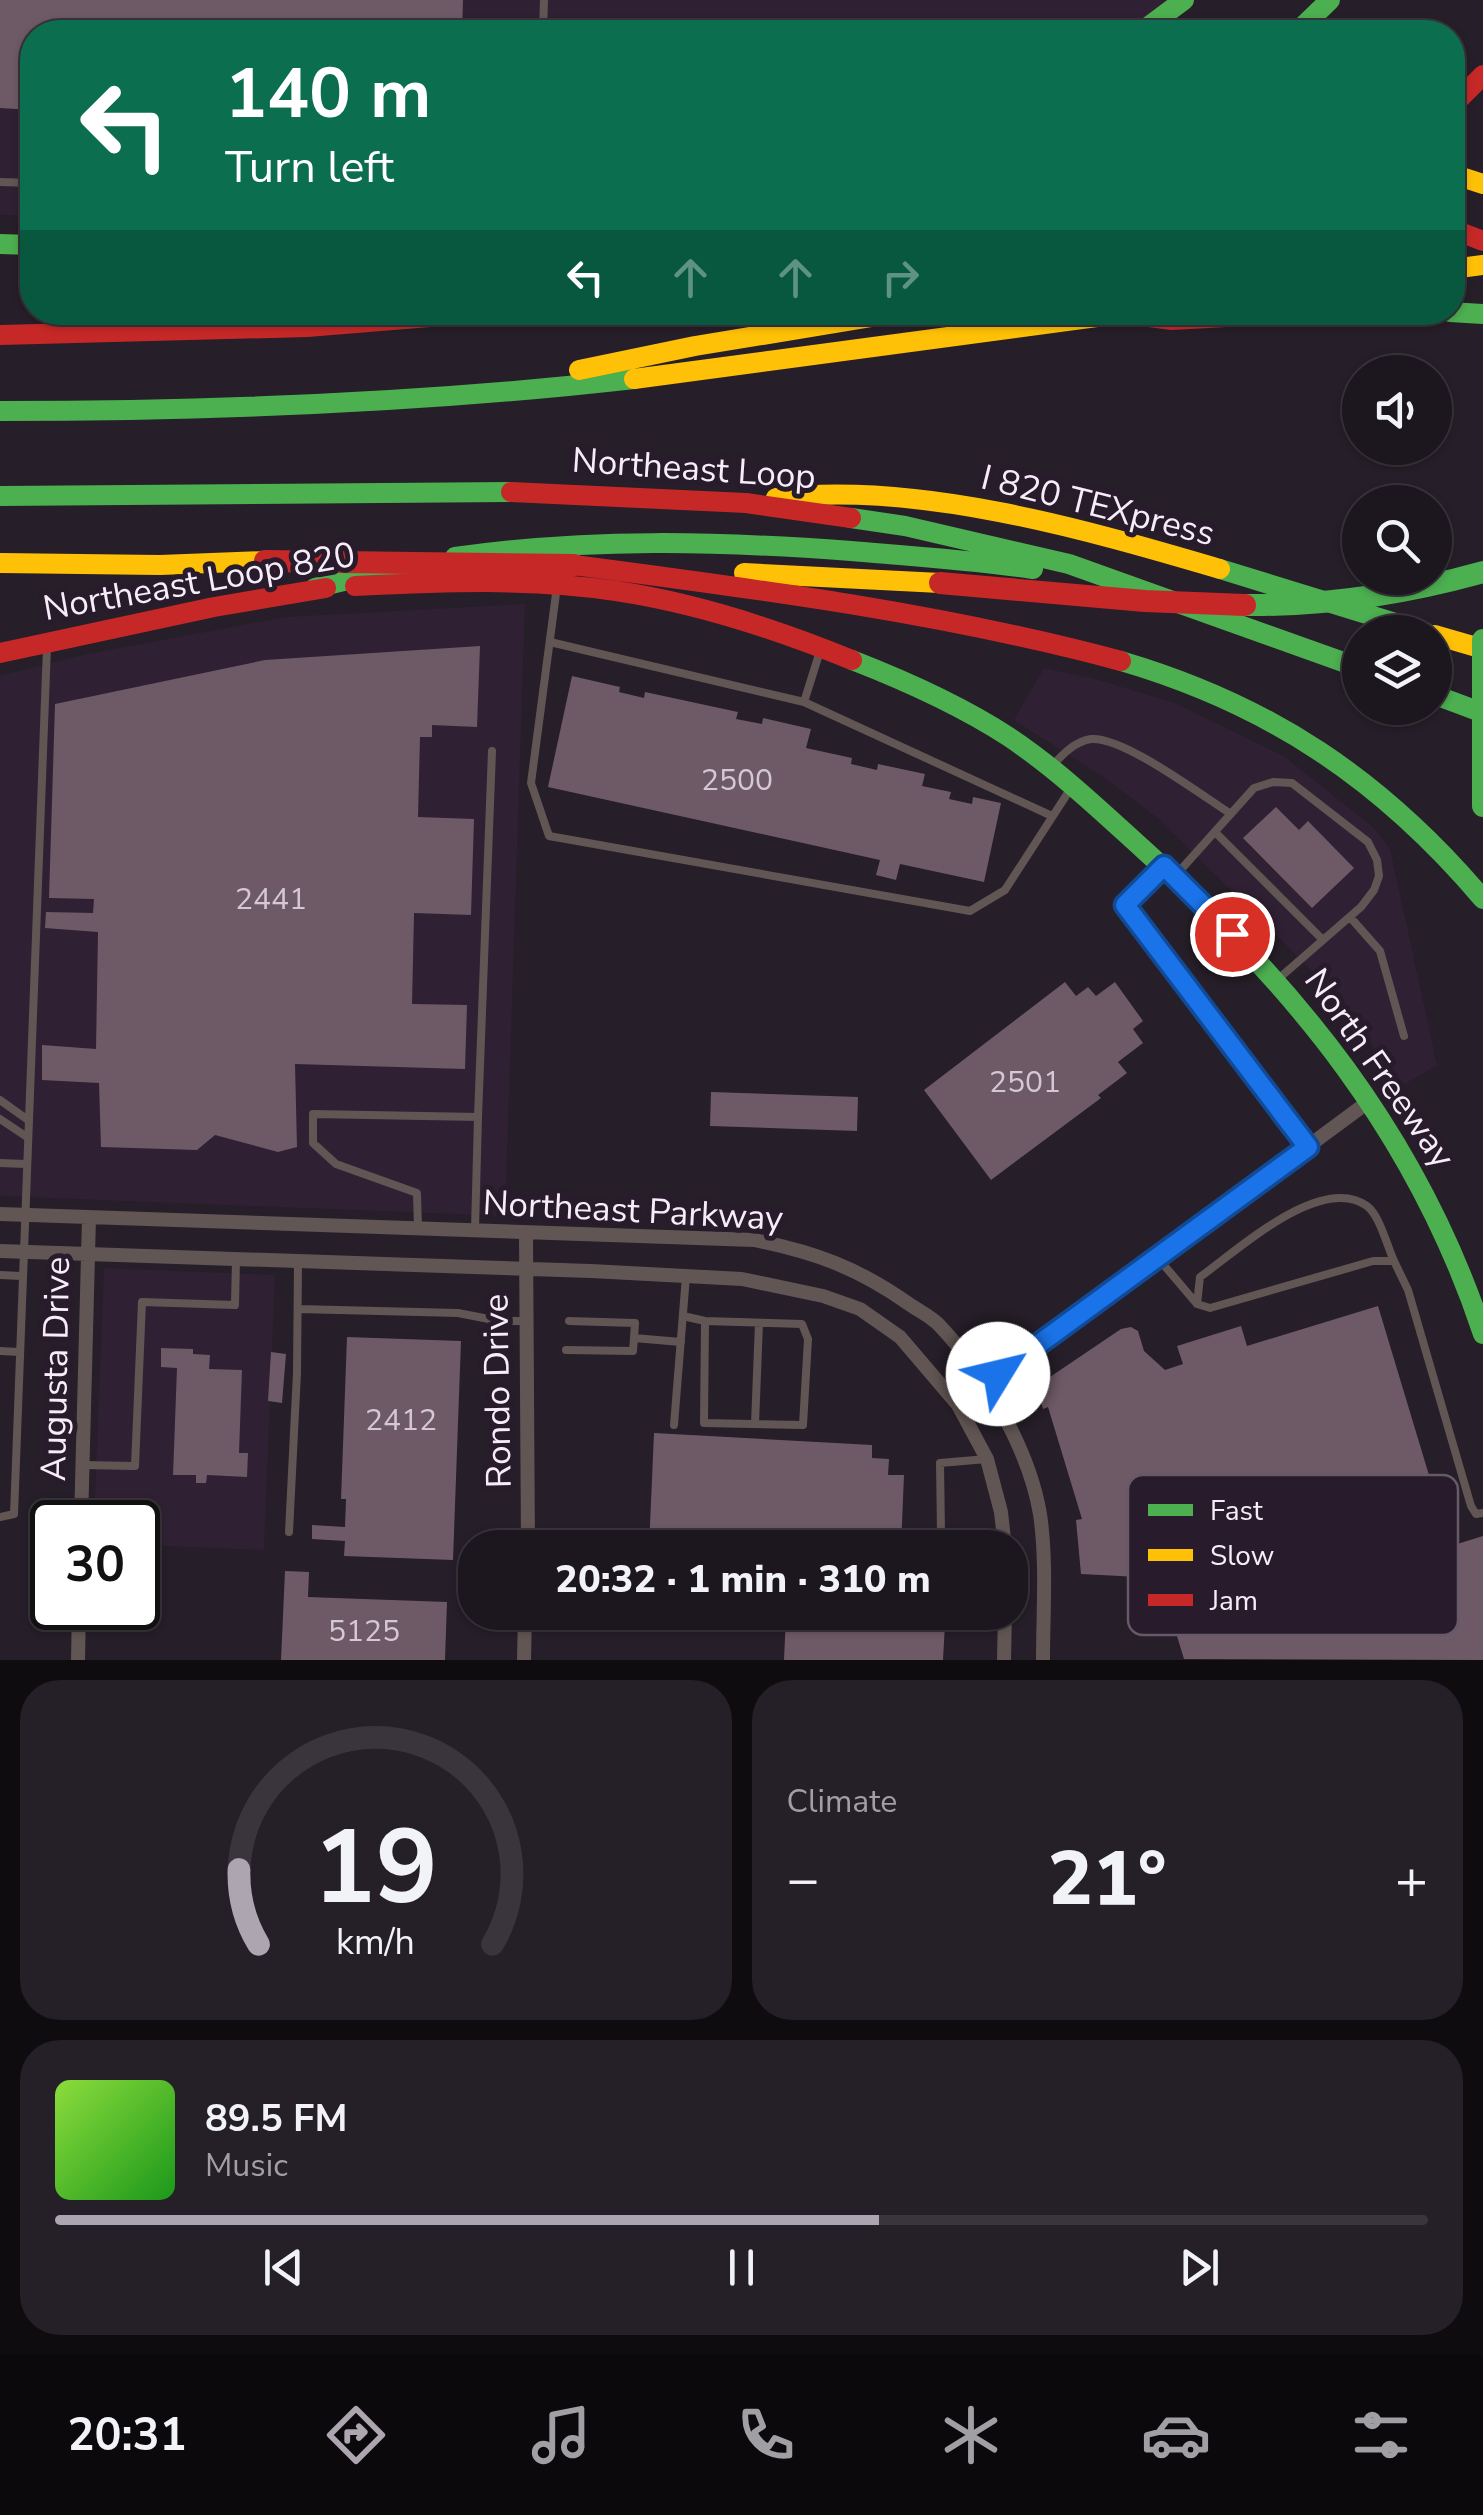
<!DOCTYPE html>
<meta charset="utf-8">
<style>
body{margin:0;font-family:"Nunito Sans",sans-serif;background:#251f27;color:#f1f3f6;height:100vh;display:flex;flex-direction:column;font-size:38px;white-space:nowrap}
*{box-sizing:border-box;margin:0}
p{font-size:32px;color:#a09fa4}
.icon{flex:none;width:55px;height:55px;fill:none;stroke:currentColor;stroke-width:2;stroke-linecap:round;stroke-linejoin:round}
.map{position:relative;height:1660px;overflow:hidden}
.details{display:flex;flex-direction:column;gap:20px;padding:20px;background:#0f0c10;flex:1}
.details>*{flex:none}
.top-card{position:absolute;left:20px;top:20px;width:1445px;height:305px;border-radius:40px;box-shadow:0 2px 8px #0004,0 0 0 2px #3a353c;background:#0b6e4f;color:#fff;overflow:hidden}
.tools{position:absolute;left:1342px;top:355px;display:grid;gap:20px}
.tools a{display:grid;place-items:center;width:110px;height:110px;border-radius:50%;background:#1c161e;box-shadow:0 2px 8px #0004,0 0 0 2px #3a353c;font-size:50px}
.speed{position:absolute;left:30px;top:1500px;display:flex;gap:20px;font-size:50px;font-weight:700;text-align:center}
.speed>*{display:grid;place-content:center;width:130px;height:130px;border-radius:50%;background:#1c161e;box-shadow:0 2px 8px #0004,0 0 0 2px #3a353c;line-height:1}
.speed .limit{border:5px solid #111;border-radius:15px;background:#fff;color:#111}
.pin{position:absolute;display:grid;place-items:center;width:85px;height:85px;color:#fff;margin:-42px;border:5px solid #fff;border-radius:50%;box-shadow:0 2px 10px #0007}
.me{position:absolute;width:110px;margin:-55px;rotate:54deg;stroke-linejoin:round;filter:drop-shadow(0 0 8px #0008)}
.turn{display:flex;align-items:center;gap:35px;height:210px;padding:0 40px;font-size:45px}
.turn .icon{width:130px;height:130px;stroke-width:2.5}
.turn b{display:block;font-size:70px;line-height:85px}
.lanes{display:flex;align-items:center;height:95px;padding:0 40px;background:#0003;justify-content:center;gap:50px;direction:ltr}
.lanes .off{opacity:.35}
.big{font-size:75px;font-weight:800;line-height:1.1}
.details .tile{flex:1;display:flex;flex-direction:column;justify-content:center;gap:15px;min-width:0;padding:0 35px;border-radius:40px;background:#251f27}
.details .dial{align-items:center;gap:0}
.dial svg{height:260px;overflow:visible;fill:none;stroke:#3a353c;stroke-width:7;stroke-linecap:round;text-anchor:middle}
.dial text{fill:#f1f3f6;stroke:none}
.song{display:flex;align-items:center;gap:30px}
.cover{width:120px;height:120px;border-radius:15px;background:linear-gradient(135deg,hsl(90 70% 55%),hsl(120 70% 35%))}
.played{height:10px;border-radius:5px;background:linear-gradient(90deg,#ada5af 60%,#3a353c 60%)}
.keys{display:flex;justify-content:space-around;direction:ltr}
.heat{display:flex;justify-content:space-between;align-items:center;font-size:55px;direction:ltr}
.details .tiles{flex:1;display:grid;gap:20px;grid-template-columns:1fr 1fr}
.tile:last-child{grid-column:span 2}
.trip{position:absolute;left:458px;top:1530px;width:570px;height:100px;border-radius:40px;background:#1c161e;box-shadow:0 2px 8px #0004,0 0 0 2px #3a353c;font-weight:800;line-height:100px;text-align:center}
.dock{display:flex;height:160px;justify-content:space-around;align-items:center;background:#0b090c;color:#a09fa4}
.dock .icon{width:70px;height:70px}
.dock .on{color:#ada5af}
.dock b{font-size:45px;color:#f1f3f6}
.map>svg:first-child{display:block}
</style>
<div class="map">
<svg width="1483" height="1660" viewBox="0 0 1483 1660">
<rect width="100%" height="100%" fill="#261e28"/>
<path fill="#302033" d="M0,0H1168L1126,32H32V216L0,215Z
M525,604L505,1216L0,1196V676L88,654L286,617Z
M1044,668L1099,680L1175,703L1285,757L1373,827L1390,849L1437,1065L1403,1085L1322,981L1160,820L1102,776L1014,720Z
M104,1268L275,1275L264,1550L138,1545V1522H94Z"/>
<path fill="#6e5a66" d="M0,0H463L462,32H32V110L0,108Z
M480,646L477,727L432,725V737H420L418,817L474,819L471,915L414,913L412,1004L467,1005L465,1069L295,1064L297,1147L278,1152L215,1135L197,1150L101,1147L99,1083L42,1080V1045L96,1049L98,932L45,928L46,912L93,913L94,899L49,898L55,704L265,660Z
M572,676L620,687L619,692L644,698L645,692L738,712L736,719L762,724L763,718L811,729L806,748L852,758L851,764L877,770L878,764L925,774L922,786L951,792L949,799L972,804L973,797L1001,803L984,882L900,864L896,880L876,875L880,860L548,787Z
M1276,807L1299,830L1308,821L1354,868L1312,908L1243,838Z
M1065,982L1076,996L1088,987L1096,996L1115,982L1143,1021L1133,1029L1143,1043L1118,1062L1127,1073L1098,1095L1101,1098L991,1180L924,1090Z
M711,1092L858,1097L857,1131L710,1126Z
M1378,1306L1438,1505L1432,1506L1441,1537L1389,1553L1394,1554L1396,1563L1483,1536V1660L1184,1659L1170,1613L1178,1611V1579L1081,1574L1076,1520L1082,1519L1048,1407L1043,1409L1038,1392L1043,1390L1041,1383L1121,1329L1131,1327L1138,1331L1144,1351L1165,1370L1183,1364L1177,1346L1241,1326L1247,1346Z
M347,1337L461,1341L453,1560L344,1556L345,1541L312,1539V1525L345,1527L346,1499H341Z
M161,1348L193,1349V1354L210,1355L209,1369L242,1370L239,1453H248L247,1477L207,1475L206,1483H196V1475H173L177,1368L161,1367Z
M271,1352L286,1354L282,1403L268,1401Z
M654,1433L872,1445V1458L889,1459L888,1475H904L901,1548H649Z
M285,1571L309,1572L308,1597L447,1602L445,1660H281Z
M786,1615L945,1624L943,1660H784Z"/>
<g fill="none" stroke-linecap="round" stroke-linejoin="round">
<path stroke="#615654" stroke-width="8" d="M543,32L544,0
M0,182L32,183
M557,586L531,783L549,836L970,911L1005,890L1071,788
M550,642L804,702
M821,648L804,702L1052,816
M1052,766C1062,755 1075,741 1091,739C1123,736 1201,795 1231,814
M1215,832L1323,940
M1160,869L1125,905L1307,1147
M1176,875L1254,788L1273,782L1292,783L1368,842L1377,860L1379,876L1374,890L1361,907L1277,980
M1350,917L1380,951L1404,1036
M0,1100L28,1120
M478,1117L492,751
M0,1119L27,1137
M0,1163L26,1164
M418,1230L417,1193L336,1164L313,1143V1114L478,1117L475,1229
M1157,1257L1197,1304L1210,1308L1373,1261H1394L1408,1290L1471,1506L1476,1514L1483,1513
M0,1275L21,1276
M1197,1304L1200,1277C1238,1250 1321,1173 1367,1206C1380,1216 1387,1246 1394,1261
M298,1309L458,1313L499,1321H526
M683,1316L705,1321L802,1324L808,1339L803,1425L704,1423L705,1321
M569,1321L635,1323L634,1338
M566,1350L633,1351L634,1338L681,1342
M0,1351L19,1352
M755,1424L759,1323
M674,1425L686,1276
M83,1465L135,1466L142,1302L235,1305L236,1259
M0,1517L14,1514L47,647
M289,1532L297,1373L298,1262
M960,1548L941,1534L940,1463L987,1459"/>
<path stroke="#615654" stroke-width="14" d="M0,1214L754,1240C815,1252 858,1268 909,1304C919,1311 932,1317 940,1326C985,1374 1029,1449 1040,1514C1047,1562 1043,1612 1043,1660
M526,1234L528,1548
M0,1251L591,1271L742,1279L823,1296L860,1309L900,1337L958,1405L987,1459L1001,1512L1005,1548
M958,1405L1368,1102
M81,1522L89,1218
M78,1660L79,1608
M524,1660L525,1612
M1004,1660L1005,1612"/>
<path stroke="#4caf50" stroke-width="20" d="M1141,32L1184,0
M1297,32L1330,0
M0,244L32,245
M1450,312L1483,314
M0,411C212,411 423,403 634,379
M0,496L511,492
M851,518L905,526L1069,564L1360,668
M455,557C587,538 718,541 851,551C912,556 973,560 1033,569
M1220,569L1425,632
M315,588L401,567
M852,660C906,681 960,705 1009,737C1057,769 1100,810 1143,849C1297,988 1417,1135 1483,1334
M1121,661C1271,705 1382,780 1483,899
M1435,695L1483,713"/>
<path stroke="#ffc107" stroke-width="20" d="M1452,174L1483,184
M1452,269L1483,265
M579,370L695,346L902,312
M634,379L1134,312
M776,498C917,481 1084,529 1220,569
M0,563L160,565L265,561
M744,573L940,583
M1435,635L1483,649"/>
<path stroke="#c62828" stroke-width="20" d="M1452,106L1483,75
M1452,229L1483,241
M1126,314L1172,320L1317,312
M476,317L546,312
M0,335L307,327L491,312
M511,492L746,503L851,518
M574,565C757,589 942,613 1121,661
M355,586C442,582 530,578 616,591C697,603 776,629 852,660
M0,653L214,607L326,588"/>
<path stroke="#4caf50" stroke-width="22" d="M1245,605C1327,606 1404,594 1483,572
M1483,640V806"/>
<path stroke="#c62828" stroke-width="22" d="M265,561L574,565
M940,583L1145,601L1245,605"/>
</g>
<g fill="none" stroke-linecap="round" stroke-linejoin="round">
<g stroke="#114b97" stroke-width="25">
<path id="route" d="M998,1374L1308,1147L1125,905L1164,866L1232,934"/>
</g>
<use href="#route" stroke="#1a73e8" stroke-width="18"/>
</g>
<g text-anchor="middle" stroke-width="10" stroke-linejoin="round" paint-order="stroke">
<g font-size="30" fill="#d4c8d4">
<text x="737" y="790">2500</text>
<text x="271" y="909">2441</text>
<text x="1025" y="1092">2501</text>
<text x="401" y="1430">2412</text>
<text x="364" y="1641">5125</text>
</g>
<g font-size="35" fill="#f6edf8" stroke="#281b2b">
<text transform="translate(694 468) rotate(4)" y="12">Northeast Loop</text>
<text transform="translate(1098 505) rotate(14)" y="12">I 820 TEXpress</text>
<text transform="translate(199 581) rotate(-10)" y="12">Northeast Loop 820</text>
<text transform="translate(1380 1068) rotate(55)" y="12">North Freeway</text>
<text transform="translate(633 1210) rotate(3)" y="12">Northeast Parkway</text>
<text transform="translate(55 1369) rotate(-89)" y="12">Augusta Drive</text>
<text transform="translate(497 1391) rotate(-91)" y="12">Rondo Drive</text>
</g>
</g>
<rect x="1128" y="1475" width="330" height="160" rx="15" fill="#281b2b" stroke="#665a68" stroke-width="2.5"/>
<rect x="1148" y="1504" width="45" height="12" fill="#4caf50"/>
<rect x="1148" y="1549" width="45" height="12" fill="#ffc107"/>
<rect x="1148" y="1594" width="45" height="12" fill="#c62828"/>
<g font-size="28" fill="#f6edf8">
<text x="1210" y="1520">Fast</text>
<text x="1210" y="1565">Slow</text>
<text x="1210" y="1610">Jam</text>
</g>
</svg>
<div class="tools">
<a><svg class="icon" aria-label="sound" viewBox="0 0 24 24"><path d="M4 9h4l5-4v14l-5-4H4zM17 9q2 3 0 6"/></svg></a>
<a><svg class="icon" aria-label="search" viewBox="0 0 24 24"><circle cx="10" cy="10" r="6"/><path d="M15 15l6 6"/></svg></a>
<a><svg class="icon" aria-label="layers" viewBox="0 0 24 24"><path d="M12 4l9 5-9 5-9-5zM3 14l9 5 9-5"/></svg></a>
</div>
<div class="speed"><div class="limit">30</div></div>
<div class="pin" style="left:1232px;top:934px;background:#d93025"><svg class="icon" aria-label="arrive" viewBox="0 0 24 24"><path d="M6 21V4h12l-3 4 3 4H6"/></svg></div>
<svg class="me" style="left:998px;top:1374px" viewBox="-20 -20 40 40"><circle r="19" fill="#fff"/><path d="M0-13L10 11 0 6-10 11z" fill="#1a73e8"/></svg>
<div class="trip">20:32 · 1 min · 310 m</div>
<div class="top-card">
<div class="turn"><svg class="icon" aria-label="left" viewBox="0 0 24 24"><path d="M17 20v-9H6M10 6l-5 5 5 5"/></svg><div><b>140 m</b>Turn left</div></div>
<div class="lanes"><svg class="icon" aria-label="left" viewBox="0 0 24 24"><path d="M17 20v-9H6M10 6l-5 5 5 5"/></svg><svg class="icon off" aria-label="ahead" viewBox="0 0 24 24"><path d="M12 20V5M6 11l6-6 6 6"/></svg><svg class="icon off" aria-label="ahead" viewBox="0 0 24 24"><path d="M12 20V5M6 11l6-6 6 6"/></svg><svg class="icon off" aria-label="right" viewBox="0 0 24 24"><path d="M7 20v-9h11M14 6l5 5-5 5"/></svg></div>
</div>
</div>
<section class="details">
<div class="tiles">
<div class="tile dial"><svg viewBox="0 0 100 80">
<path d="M14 69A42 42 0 1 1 86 69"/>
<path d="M14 69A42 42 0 0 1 8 46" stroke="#ada5af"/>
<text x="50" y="56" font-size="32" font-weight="700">19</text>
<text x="50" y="72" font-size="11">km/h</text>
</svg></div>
<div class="tile"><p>Climate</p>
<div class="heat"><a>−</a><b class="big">21°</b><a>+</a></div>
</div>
<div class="tile">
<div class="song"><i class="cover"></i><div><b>89.5 FM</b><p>Music</p></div></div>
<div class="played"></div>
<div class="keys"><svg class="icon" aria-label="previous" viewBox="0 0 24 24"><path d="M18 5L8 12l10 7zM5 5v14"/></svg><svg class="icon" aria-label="pause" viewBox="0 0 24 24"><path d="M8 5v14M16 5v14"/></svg><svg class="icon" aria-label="next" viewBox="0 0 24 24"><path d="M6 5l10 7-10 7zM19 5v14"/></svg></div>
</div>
</div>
</section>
<nav class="dock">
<b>20:31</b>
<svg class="icon on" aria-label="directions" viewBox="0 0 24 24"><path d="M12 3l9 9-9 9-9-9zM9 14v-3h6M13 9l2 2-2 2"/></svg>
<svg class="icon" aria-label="music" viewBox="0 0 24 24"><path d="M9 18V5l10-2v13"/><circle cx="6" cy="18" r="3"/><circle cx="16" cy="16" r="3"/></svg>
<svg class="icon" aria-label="phone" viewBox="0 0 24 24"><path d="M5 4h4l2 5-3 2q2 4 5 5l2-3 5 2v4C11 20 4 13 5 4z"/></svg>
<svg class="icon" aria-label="climate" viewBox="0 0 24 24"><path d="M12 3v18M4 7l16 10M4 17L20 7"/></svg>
<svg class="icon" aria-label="car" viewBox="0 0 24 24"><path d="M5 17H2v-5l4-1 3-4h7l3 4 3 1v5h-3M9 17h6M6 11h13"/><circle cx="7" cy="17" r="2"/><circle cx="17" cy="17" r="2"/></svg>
<svg class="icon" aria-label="filters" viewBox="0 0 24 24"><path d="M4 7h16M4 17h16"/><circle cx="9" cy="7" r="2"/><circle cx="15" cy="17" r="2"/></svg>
</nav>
